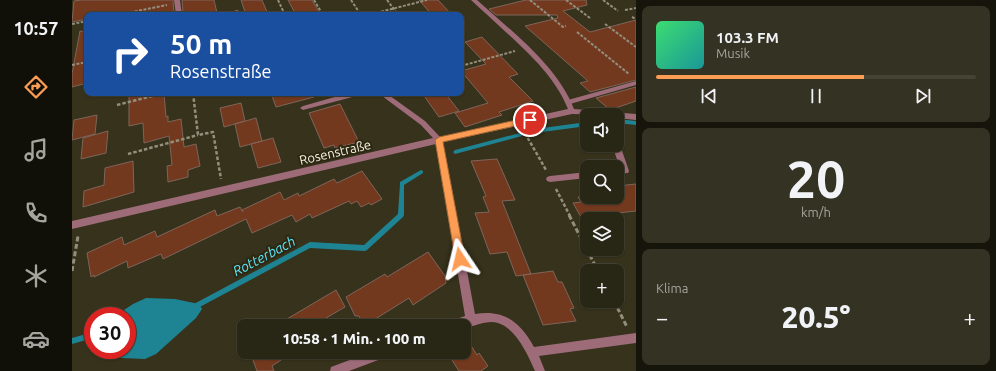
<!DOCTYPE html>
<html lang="de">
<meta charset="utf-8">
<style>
body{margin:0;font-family:Ubuntu,sans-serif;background:#343222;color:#f1f3f6;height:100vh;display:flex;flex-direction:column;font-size:15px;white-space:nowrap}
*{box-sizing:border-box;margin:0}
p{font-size:13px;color:#a5a5a0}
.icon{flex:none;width:22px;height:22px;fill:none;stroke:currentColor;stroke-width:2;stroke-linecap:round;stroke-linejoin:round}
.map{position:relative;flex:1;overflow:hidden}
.details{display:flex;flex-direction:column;gap:6px;padding:6px;background:#16150b;width:360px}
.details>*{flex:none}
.top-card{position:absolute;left:12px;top:12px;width:380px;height:84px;border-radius:8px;box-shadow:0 1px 3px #0004,0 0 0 1px #444334;background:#1a4fa0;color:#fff;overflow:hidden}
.fabs{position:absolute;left:508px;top:108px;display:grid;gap:8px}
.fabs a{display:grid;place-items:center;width:44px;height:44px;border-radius:8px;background:#282614;box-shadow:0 1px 3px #0004,0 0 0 1px #444334;font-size:20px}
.speed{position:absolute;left:12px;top:307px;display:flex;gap:8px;font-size:20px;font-weight:700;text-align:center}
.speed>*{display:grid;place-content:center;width:52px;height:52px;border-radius:50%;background:#282614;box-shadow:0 1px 3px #0004,0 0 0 1px #444334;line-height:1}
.speed .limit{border:6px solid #d22;background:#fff;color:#111}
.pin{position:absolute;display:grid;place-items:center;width:34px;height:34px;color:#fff;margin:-17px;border:2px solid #fff;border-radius:50%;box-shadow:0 1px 4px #0007}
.me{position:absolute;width:44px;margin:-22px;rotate:350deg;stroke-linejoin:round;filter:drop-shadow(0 0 3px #0008)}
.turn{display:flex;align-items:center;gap:14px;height:84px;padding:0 20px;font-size:18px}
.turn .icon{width:52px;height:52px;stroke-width:2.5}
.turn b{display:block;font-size:28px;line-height:34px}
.big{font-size:30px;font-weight:800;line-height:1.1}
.details .widget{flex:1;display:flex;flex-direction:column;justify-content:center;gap:6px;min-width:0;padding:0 14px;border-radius:8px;background:#343222}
.details .dial{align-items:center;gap:0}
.dial b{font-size:52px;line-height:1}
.song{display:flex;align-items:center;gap:12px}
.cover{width:48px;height:48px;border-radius:6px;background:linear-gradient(135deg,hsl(140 70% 55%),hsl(180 70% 35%))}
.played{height:4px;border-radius:2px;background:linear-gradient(90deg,#fc9d53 65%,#444334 65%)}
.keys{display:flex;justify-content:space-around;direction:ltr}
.heat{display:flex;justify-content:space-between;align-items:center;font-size:22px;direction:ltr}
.trip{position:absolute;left:165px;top:319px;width:234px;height:40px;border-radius:8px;background:#282614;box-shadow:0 1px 3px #0004,0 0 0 1px #444334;font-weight:800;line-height:40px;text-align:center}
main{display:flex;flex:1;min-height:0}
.menu{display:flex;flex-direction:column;width:72px;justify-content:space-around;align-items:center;background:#100f08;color:#a5a5a0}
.menu .icon{width:28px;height:28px}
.menu .active{color:#fc9d53}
.menu b{font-size:18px;color:#f1f3f6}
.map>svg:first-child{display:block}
</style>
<main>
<nav class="menu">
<b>10:57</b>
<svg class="icon active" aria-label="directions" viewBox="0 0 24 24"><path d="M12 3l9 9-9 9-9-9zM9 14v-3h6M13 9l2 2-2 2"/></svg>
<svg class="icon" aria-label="music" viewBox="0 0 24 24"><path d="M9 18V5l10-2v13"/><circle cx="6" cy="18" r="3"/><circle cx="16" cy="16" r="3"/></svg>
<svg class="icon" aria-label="phone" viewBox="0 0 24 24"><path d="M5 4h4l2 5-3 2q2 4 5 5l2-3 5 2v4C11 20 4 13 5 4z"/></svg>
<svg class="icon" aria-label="climate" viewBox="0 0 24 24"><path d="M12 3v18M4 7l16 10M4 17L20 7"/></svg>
<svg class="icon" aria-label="car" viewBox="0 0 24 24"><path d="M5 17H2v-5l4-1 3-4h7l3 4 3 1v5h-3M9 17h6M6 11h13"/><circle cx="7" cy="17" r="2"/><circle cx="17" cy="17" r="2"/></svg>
</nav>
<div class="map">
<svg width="564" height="371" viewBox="0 0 564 371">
<rect width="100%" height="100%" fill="#36321b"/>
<path fill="#1e8493" d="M74,298L103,299L127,304L130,309L124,318L84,354L73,359L50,358L33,350H55V316H43L61,304Z"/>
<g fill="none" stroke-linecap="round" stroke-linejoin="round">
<path fill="#1e8493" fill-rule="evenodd" d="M545,119L564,121V125L545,123Z
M515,122V126L463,133L461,131L463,129Z
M448,133L450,134V136L383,154L381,152L383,150Z
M349,170L351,171V173L332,185V215L331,217L295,250L293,251L238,248L124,309L122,310L120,309L119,307L120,305L238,242L292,245L326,214L328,184V182Z
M21,332V338L0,344V338Z"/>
</g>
<path fill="#73391f" stroke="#7e655a" d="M9,0H101L102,14L15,15V19L0,22L2,1Z
M110,0H142L145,13L113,15V12H111Z
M169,0H190L195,12L188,13L189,15H174Z
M216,0H240L247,12L224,15Z
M347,0H366L380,15H360Z
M454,0H514L515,5L491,11L518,32L564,20V80L518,92L508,83L516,81L453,26L486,18L485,15H424L417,9Z
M8,31L15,32V83L0,87V74Z
M410,37L446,74L437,77L461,101L427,112L430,115L393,127L383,113L416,103L389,71L414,64L393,42Z
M564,87V101L538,110L524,98Z
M57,93H92L94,117L96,116V122L109,119L112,147L124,144L128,166L116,170V177L96,182L95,166L100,165L97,136L72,143L71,123L57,126Z
M199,93H241L242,97L204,107Z
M350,93H373L387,111L367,117Z
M169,103L173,121L152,127L148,108Z
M268,104L287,142L263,148L262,145L252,148L237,113Z
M25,115L23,134L0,140L2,120Z
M184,118L190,141L168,147L163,124Z
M36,131L34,153L9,159L11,138Z
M201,138L209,162L186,168L179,144Z
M425,159L443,200L430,201L459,274L444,276L435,252L418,254L403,213L417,212L411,197L414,196L399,161Z
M61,161L62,192L11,207L12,191L32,185L33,168Z
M290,171L310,199L299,205L297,203L289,207L285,201L279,204L277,201L240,218L238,214L224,222L220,215L180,233L174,219L91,259L89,254L56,268L55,261L22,277V275L19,277L15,253L50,237L52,245L83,231L85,237L143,210L145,216L168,207L171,212L170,210L208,192L212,200L226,193L227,196L262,179L265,183Z
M564,184V211L509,217L501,203L509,202L506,197H545V186Z
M356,252L373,276L374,283L341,305L337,298L292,326L287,316H283L274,297L313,274L315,277Z
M481,271L486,282H490L502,308L498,309L504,321L471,325L451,275Z
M264,290L273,307L254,318L258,326H203Z
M398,344L405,355L407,353L416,366L409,371H387L378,357L385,352H392V348Z
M178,352H221L200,366L202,371H185Z"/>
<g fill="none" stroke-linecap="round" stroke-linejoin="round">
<path stroke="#938f7d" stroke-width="2" stroke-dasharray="3 1.5" stroke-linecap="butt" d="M206,0L213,15
M242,0L251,15
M279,0L289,15
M315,0L324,12
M458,0L491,27L494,26
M494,0L518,18
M531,0L546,11
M553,10L564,8
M45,15L95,5
M296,15L355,0
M560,17L564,19
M0,24L15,21
M533,24L564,47
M505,32L557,74
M0,65L15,62
M389,66L443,51
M88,94L94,93"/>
<path stroke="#938f7d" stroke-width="2.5" stroke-dasharray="3.5 2" stroke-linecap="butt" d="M34,93V98
M121,93L126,135L141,132L149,179
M45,105L92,93
M453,133L474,170
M56,154L126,135
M484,189L498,216"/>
<path stroke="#938f7d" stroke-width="3" stroke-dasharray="5 2.5" stroke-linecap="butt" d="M497,215L526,271
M0,271L6,236
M542,301L555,327"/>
<path fill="#9e6b79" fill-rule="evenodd" d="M165,10L167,11L169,15H149Z
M564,81V85L498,104L495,102L496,100Z
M277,93H289L288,95L231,110L228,108L231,106Z"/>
<path fill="#9e6b79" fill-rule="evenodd" d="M102,0H108L110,15H104Z
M399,0H405C439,31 485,65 502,109L564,114V120L545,118V115L500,114L371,142L403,314C432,309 448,322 462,347L564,333V343L467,356L473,371H463C455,353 442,323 420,322C410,322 401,327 393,327C388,327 381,326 375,326L376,322L393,316L364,144L0,229V221L361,138L349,125L306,93H314L353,121L368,137L496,109C482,74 451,48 424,23C416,15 407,8 399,0Z
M545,142L548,145L557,171L556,173L545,174V168H548L540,145H545Z
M515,172V178L478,182L475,181L474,179L475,177L478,176Z
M299,352H318L317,356L277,371H258L259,367Z"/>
</g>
<path fill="#fc9d53" stroke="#a46636" d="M458,117H461V122L371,142L393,259L392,263L388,264L384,263L363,140L367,137Z"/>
<g text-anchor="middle" stroke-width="4" stroke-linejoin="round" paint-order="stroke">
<g font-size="13" fill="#f5f2e4" stroke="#2c2811">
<text transform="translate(263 152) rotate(-13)" y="5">Rosenstraße</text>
</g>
<g font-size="14" font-style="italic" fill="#5ee5fb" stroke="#2c2811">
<text transform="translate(192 256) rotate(-28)" y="5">Rotterbach</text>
</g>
</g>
</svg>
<div class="fabs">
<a><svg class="icon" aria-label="sound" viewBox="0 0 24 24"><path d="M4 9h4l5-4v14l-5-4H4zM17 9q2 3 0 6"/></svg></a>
<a><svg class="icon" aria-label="search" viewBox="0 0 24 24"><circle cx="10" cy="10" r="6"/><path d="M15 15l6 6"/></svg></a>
<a><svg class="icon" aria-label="layers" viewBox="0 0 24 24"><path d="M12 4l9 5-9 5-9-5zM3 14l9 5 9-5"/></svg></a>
<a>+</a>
</div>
<div class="speed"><div class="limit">30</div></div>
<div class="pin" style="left:458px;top:120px;background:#d93025"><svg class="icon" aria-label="arrive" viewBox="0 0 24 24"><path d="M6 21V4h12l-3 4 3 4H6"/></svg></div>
<svg class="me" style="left:388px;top:259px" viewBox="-20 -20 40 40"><path d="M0-17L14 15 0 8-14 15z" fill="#fc9d53" stroke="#fff" stroke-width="4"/></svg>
<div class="trip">10:58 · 1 Min. · 100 m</div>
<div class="top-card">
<div class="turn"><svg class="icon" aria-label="right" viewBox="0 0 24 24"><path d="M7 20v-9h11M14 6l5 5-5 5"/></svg><div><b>50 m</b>Rosenstraße</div></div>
</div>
</div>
<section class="details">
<div class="widget">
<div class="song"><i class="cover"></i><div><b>103.3 FM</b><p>Musik</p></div></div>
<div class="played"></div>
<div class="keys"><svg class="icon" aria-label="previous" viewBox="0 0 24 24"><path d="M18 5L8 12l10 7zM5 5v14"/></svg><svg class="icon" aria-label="pause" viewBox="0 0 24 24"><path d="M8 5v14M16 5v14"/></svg><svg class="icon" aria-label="next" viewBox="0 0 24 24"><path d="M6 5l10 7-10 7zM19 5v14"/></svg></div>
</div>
<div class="widget dial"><b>20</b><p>km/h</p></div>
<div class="widget"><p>Klima</p>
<div class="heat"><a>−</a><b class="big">20.5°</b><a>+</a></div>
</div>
</section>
</main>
